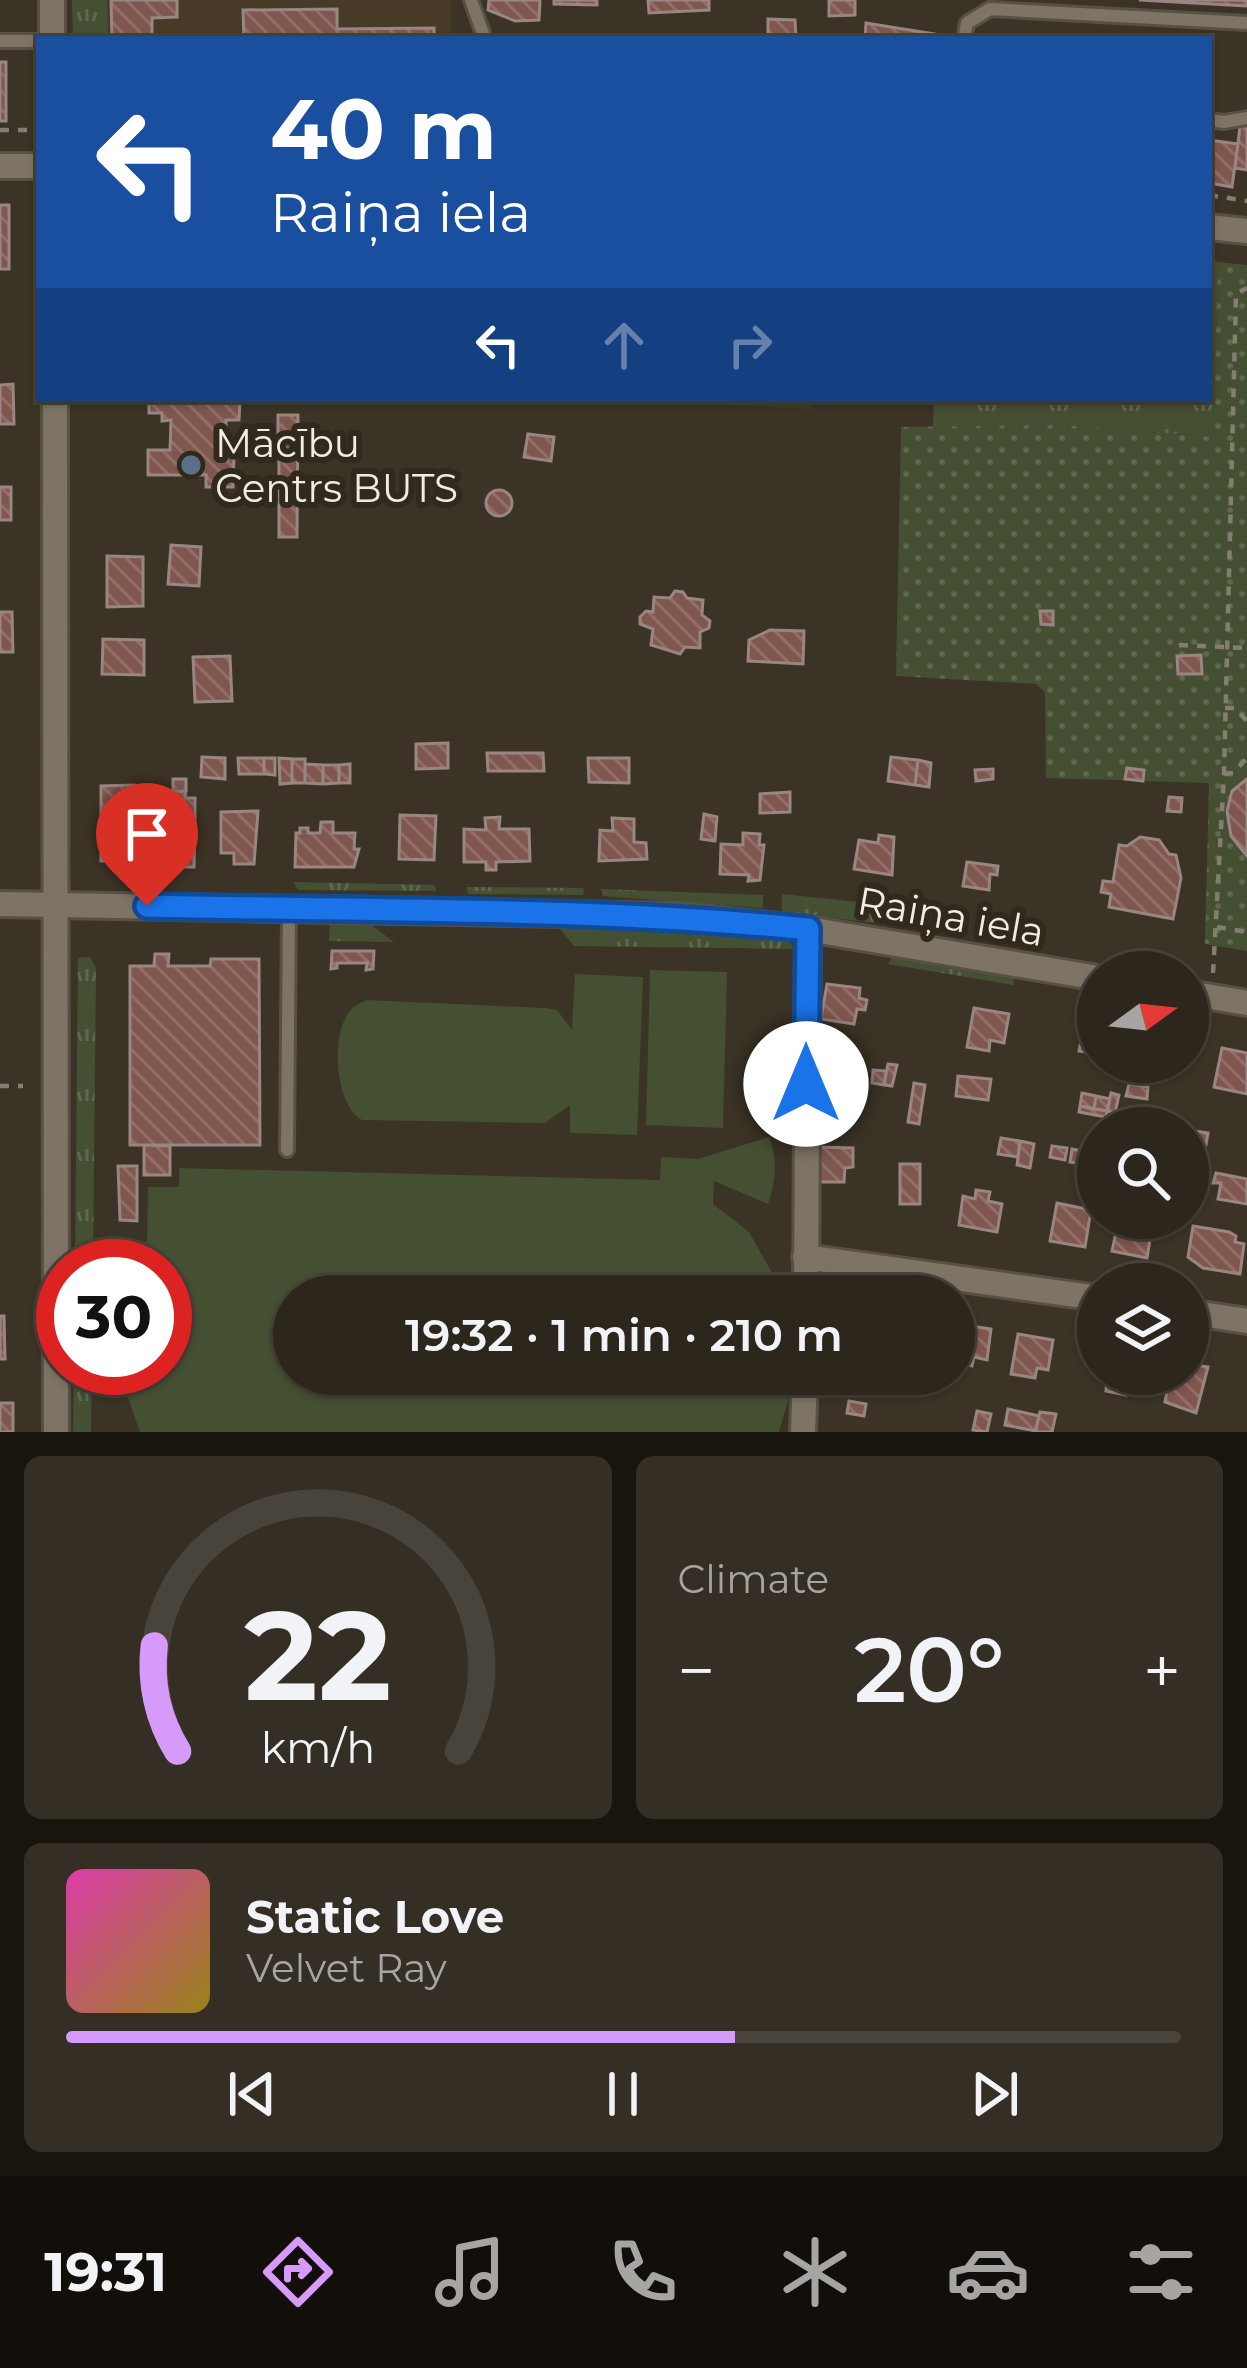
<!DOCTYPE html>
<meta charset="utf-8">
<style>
body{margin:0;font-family:Montserrat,sans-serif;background:#342e25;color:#f1f3f6;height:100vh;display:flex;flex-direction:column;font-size:45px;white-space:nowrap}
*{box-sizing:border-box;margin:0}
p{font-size:39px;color:#a6a5a3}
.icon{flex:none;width:66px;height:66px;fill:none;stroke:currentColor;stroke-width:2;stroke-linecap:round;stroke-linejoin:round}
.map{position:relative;height:1432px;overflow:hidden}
.sheet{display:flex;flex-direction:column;gap:24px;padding:24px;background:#18150f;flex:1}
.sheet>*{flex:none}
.banner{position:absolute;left:36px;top:36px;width:1176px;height:366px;border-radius:0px;box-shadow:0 3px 9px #0004,0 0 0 3px #48433b;background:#1a4fa0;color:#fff;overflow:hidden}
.needle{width:78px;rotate:75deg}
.fabs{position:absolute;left:1077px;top:951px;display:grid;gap:24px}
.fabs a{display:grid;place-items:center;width:132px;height:132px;border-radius:50%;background:#2c261c;box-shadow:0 3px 9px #0004,0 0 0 3px #48433b;font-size:60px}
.speed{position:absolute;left:36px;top:1239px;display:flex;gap:24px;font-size:60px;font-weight:700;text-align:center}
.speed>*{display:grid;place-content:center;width:156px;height:156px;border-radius:50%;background:#2c261c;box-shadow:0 3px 9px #0004,0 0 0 3px #48433b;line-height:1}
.speed .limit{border:18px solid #d22;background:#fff;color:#111}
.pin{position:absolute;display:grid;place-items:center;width:102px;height:102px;color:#fff;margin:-123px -51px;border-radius:50% 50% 50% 0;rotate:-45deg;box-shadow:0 0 12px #0007}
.pin .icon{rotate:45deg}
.me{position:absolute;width:132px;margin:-66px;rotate:0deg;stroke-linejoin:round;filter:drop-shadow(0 0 9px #0008)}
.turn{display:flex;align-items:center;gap:42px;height:252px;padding:0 36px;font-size:54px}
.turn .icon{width:156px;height:156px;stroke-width:2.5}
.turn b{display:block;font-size:84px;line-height:102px}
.lanes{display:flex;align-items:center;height:114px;padding:0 36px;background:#0003;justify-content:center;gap:60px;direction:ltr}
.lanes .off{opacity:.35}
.big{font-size:90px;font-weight:600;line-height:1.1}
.sheet .card{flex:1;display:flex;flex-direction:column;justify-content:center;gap:18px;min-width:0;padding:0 42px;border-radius:18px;background:#342e25}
.sheet .dial{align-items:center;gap:0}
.dial svg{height:312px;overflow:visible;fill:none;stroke:#48433b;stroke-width:7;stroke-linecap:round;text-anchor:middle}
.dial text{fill:#f1f3f6;stroke:none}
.song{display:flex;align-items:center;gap:36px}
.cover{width:144px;height:144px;border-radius:18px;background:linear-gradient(135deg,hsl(320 70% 55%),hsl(50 70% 35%))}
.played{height:12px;border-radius:6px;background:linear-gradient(90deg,#d69bfa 60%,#48433b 60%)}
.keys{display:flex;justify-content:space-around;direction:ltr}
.heat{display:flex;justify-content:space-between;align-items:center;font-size:66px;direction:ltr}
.sheet .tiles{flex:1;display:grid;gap:24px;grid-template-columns:1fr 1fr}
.card:last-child{grid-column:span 2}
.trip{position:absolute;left:273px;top:1275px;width:702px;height:120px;border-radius:60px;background:#2c261c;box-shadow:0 3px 9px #0004,0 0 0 3px #48433b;font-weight:600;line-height:120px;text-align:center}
.tab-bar{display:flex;height:192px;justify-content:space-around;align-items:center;background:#120f0b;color:#a6a5a3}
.tab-bar .icon{width:84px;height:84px}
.tab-bar .active{color:#d69bfa}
.tab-bar b{font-size:54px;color:#f1f3f6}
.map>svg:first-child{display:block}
</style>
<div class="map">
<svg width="1247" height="1432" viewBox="0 0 1247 1432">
<defs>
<pattern id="grass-tufts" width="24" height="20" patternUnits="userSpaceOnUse" patternTransform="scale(3)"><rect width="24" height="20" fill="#454f32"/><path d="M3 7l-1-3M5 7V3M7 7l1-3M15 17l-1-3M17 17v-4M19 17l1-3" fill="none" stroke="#606850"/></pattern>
<pattern id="park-dots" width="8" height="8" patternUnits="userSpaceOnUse" patternTransform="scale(3)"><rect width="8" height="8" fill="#454f32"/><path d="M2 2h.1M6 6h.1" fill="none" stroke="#606850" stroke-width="1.8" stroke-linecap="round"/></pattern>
<pattern id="building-back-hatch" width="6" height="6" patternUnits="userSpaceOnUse" patternTransform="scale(3)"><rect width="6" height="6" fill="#7f574f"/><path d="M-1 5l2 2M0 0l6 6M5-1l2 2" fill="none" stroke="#916f68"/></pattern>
</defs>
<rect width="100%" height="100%" fill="#3b3325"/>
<path fill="#473b28" d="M94,0H451V39H94Z
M724,399H811V409L723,405Z"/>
<path fill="url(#grass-tufts)" d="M72,0H107L108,39H73Z
M1209,260L1218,262L1214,437L1061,425L933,427L934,399H1209Z
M293,882L435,885L436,891L298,890Z
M466,887L584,888L583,895L468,894Z
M601,889L763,895V908L603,896Z
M782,894L887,905L885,924L782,912Z
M330,921H366L394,942L329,941Z
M582,924L789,941L795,949L574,946L559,928L561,925Z
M893,956L1013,976L1014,985L888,964Z
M90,957L96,968L93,1266H75L78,958Z
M74,1368H92L91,1432H73Z"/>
<path fill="url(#park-dots)" d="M1218,262L1247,265V951L1205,944L1209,783L1046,778L1045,692L1036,684L896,676L901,427L1061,425L1213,437Z"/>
<path fill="#454f32" d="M650,970L727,972L723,1128L646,1125Z
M575,974L643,977L637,1135L570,1133V1105L545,1123L362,1120C336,1106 332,1043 345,1019C350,1008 357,1004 367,1000L545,1008L557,1010L572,1030Z
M769,1137C778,1160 776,1181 768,1204L714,1181L713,1204L749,1232L785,1296H294V1374H796L779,1432H140L123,1383L116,1382L117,1368H165V1266H122L124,1242H147L148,1187H179V1168L660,1180L661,1157L698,1159Z"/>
<path fill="url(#building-back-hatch)" stroke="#998581" stroke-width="3" d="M111,0H177V17L152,18V39H112Z
M489,0H540L539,20L515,21L488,10Z
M554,0H597V5L554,4Z
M648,0H709V10L649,13Z
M829,0H855V15L829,16Z
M1139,0H1247V6Z
M337,9V29L434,28V39H244L243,10Z
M768,19L795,20L796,39H768Z
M866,23L947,36L865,39Z
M0,62H6V121H0Z
M1240,126L1247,127V170L1235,168Z
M1209,140L1238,144L1232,187L1209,183Z
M0,205H9V269H0Z
M13,384L14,424H0V385Z
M149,399H240L239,420H226V445H278V415H298L297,537H279V456L234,455L233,487H206V475H148V450H170L171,420L162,421V413H149Z
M528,434L554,437L551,461L524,457Z
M0,487H11V520H0Z
M486 503a13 13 0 1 1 26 0a13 13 0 1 1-26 0Z
M171,545L201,547L199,586L168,584Z
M107,556L143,557V606L107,607Z
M675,591L683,592L687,598L703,600L702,615L710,621L709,628L700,632V648L685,647L680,654L651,645L653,629L640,624V617L646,611L653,612L654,597L670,598Z
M1040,611H1053V625L1041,624Z
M0,612H12L13,652H0Z
M770,630L804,631L803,664L748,661L749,640Z
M103,639L144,640V675L102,674Z
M1201,655L1202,674H1178L1177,656Z
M230,656L232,701L195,702L193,657Z
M448,743V768L416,769V744Z
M487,753H543L544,771H488Z
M202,757L225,758V779L201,777Z
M891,757L918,760L915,785L888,781Z
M238,758H264V774H239Z
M264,758H275V775L264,774Z
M279,758L292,759V783L280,784Z
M588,758H629V783L589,782Z
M292,759H305V783H292Z
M918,760L931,763L929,787L915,785Z
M305,764L323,765V784L305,783Z
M350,764V783H339V765Z
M323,765H339V783L323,784Z
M1127,768L1144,770L1143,781L1125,779Z
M993,769V779L976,781L975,770Z
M173,779H186V791L173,792Z
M1247,779V856L1231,836L1227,811L1232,791Z
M134,785L135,860L101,861V786Z
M186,791L185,798H195V830H173V792Z
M790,792V812L760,813V794Z
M1169,797L1182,798L1181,812L1167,811Z
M258,811L254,864H234V853H221V812Z
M704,814L717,817L715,841L701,839Z
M400,815L436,816L434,860L399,859Z
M500,817L499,829H529L530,861L496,862V870H486V862H464V829L486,830L485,818Z
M612,818L634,819V842L646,843L647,859L599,861L600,830L613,831Z
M321,822H333V833H355L354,849H359L354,867H295L296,833H300V828H308V833H320Z
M170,830H195L194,867H170Z
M743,833L760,834L759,845H764L760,880L748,881L749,875L720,874L721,844L743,845Z
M879,835L894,837L892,875L854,869L859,840L878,843Z
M1140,837L1159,840L1169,854L1176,855L1181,878L1173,919L1109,907L1111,894L1101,892L1103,881L1113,882L1119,845L1127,846Z
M967,862L998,866L997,875L990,874L989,890L963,886Z
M332,951H374L373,969L366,970L367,963H337V968L331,969Z
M155,954H169L168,966H210L211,959H259L260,1145H130V966H154Z
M827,984L860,988L859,998L867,1000L865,1010L857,1009L854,1024L821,1019Z
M974,1008L1009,1014L1004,1043L990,1040L989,1051L967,1047Z
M1084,1026L1098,1029V1054L1079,1051Z
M1222,1048L1247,1053V1094L1214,1087Z
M888,1064L897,1065L892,1086L884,1085Z
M873,1070L886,1071L884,1085L872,1083Z
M958,1076L991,1079L988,1100L956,1096Z
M914,1083L925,1085L919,1124L908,1122Z
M1129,1084L1148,1087L1147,1099L1126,1096Z
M821,1086H842V1115L822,1114Z
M1082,1093L1096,1096L1094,1109L1080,1106Z
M1111,1093L1119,1095L1115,1113L1107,1111Z
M1096,1096L1110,1099L1107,1111L1094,1109Z
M1080,1106L1107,1111L1106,1117L1079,1112Z
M1188,1130L1208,1133L1204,1156L1188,1151Z
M1001,1138L1020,1141L1018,1157L998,1154Z
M1020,1141L1034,1144L1030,1168L1017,1165Z
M144,1145L170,1146V1175H144Z
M1052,1146L1067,1148L1065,1160L1050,1157Z
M818,1147L853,1148V1167L845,1168L844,1182H819Z
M1072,1149L1098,1154V1167L1070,1162Z
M900,1164H920V1204H900Z
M118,1166H137V1221L120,1220Z
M1216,1173L1247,1179V1204L1218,1199L1221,1183H1213Z
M976,1190L990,1192L988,1201L1002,1204L997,1232L959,1225L963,1196L975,1199Z
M1057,1203L1091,1210L1085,1247L1050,1241Z
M1118,1223L1152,1228L1147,1258L1112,1251Z
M1193,1226L1229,1232L1236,1236L1235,1242L1244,1244L1240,1274L1203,1268L1188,1257Z
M0,1316H4L5,1359H0Z
M957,1324L991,1329L987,1360L974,1357L972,1366L954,1362Z
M1018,1334L1053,1340L1048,1370L1037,1368L1035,1378L1011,1374Z
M1188,1364L1208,1367L1196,1413L1165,1402L1170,1374H1188Z
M852,1374H867L866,1390L851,1388Z
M1107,1374H1142L1140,1386L1128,1383L1126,1395L1106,1391Z
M849,1401L866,1404L864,1416L847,1413Z
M0,1403H13V1432H0Z
M1008,1409L1039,1416L1036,1431L1005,1425Z
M977,1411L991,1414L987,1432L973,1430Z
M1040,1412L1056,1414L1052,1432H1035Z"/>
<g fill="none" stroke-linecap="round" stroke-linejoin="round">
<g stroke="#585045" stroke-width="18">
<path id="lane" d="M471,0L485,39
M964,39L967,23L990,9L1247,23
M0,41H39
M1209,120L1224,122L1247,118
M287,1150L289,910"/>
</g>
<g stroke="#585045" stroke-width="30">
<path id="street" d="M52,0V39
M0,166H39
M1209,227L1247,231
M55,399L56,1432
M0,904L680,916L808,929L1098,978
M1188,993L1247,1003
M805,1257L1098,1298
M806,1296L808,929
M1188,1312L1247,1321
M803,1432L805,1374"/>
</g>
<path stroke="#847d72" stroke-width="4.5" stroke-dasharray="9 9" stroke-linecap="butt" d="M0,130H39
M1209,195L1247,201
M1179,645L1247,648
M1225,708H1235L1247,721
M1224,774L1233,773L1247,758
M1217,927L1247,932
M1213,973L1224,774L1236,294L1247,288
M0,1086H23"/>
<use href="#lane" stroke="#7d7465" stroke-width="12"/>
<use href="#street" stroke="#7d7465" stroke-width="24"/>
</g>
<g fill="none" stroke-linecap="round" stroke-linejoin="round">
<g stroke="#114b97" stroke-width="30">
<path id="route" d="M147,906C368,911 588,907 808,929L806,1084"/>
</g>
<use href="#route" stroke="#1a73e8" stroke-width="21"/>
</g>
<circle fill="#5c6f8a" stroke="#30291c" stroke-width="4.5" cx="191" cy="465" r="12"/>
<g text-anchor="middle" stroke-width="12" stroke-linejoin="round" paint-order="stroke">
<g font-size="39" fill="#f0ebe3" stroke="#30291c" text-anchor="start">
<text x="215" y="457">Mācību<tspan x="215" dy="45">Centrs BUTS</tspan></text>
</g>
<g font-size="39" fill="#f0ebe3" stroke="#30291c">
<text transform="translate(951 916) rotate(10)" y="14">Raiņa iela</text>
</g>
</g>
</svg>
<div class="fabs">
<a><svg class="needle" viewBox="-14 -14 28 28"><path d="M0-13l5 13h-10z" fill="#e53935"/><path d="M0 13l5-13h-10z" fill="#a6a5a3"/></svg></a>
<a><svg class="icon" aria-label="search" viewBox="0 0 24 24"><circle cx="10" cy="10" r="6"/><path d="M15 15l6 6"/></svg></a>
<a><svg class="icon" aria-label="layers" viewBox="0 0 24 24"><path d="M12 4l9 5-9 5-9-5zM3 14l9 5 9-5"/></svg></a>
</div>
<div class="speed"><div class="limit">30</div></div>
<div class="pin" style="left:147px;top:906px;background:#d93025"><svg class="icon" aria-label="arrive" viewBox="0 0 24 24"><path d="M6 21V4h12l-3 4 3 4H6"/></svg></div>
<svg class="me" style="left:806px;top:1084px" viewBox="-20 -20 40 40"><circle r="19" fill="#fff"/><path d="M0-13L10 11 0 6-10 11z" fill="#1a73e8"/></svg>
<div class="trip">19:32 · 1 min · 210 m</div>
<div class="banner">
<div class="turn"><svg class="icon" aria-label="left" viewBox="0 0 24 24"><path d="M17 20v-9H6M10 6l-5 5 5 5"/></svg><div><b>40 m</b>Raiņa iela</div></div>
<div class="lanes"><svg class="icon" aria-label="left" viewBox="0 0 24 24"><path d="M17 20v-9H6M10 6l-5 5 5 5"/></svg><svg class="icon off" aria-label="ahead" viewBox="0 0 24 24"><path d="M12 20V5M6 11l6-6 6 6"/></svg><svg class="icon off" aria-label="right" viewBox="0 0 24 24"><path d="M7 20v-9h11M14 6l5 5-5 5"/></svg></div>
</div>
</div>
<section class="sheet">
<div class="tiles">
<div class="card dial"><svg viewBox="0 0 100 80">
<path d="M14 69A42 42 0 1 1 86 69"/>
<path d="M14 69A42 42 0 0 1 8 42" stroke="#d69bfa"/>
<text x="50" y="56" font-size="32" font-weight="700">22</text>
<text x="50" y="72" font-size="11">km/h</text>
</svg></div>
<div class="card"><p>Climate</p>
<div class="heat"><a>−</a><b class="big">20°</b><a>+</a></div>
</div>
<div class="card">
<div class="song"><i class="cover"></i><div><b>Static Love</b><p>Velvet Ray</p></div></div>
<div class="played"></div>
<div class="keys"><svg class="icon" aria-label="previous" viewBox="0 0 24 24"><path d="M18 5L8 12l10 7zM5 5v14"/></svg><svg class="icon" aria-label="pause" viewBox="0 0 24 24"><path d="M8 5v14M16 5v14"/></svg><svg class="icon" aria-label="next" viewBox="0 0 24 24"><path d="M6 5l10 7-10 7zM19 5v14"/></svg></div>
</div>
</div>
</section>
<nav class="tab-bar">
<b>19:31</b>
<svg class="icon active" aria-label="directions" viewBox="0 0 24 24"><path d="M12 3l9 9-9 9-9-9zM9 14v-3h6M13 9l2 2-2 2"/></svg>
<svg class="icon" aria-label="music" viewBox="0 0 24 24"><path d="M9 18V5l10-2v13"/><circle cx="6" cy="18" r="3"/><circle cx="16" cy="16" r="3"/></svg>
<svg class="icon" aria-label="phone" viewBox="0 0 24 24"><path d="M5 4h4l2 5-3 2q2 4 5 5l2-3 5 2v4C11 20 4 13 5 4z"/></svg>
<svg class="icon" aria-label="climate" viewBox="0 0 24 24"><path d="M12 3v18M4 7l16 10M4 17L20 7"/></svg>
<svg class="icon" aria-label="car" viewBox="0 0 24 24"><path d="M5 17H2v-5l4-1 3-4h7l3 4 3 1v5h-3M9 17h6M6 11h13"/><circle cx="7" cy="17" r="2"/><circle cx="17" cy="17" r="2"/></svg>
<svg class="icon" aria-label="filters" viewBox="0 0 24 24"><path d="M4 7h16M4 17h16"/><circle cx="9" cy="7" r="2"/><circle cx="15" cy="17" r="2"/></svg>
</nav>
